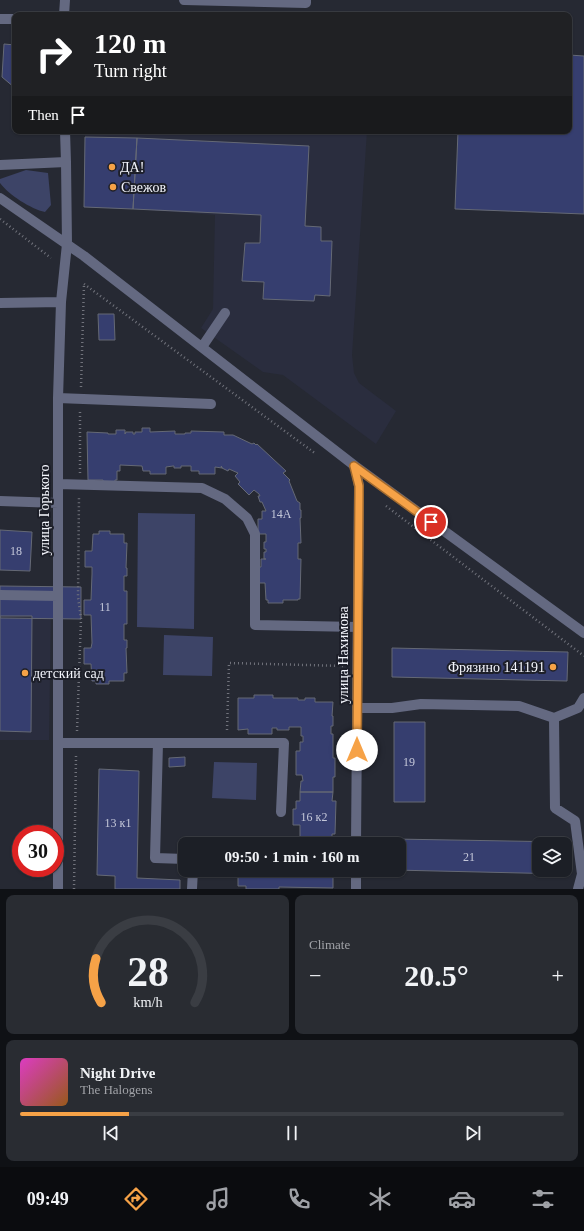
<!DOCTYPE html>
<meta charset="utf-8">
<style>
body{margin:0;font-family:Georgia,serif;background:#292c32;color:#f1f3f6;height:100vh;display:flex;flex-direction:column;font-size:15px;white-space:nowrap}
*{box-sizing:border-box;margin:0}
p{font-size:13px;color:#a0a2a7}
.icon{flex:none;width:22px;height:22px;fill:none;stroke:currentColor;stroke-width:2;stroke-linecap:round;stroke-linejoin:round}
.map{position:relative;height:889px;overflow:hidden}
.details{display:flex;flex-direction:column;gap:6px;padding:6px;background:#0f1115;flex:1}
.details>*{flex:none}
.hud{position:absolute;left:12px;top:12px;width:560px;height:122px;border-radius:8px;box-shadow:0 1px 3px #0004,0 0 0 1px #3a3d43;background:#202124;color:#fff;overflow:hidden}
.controls{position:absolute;left:532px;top:837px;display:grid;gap:8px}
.controls a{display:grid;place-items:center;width:40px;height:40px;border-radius:8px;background:#1c1f26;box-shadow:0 1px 3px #0004,0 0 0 1px #3a3d43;font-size:20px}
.speed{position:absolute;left:12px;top:825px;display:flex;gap:8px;font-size:20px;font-weight:700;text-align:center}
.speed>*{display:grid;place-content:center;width:52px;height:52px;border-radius:50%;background:#1c1f26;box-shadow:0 1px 3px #0004,0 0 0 1px #3a3d43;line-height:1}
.speed .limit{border:6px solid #d22;background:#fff;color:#111}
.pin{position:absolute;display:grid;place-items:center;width:34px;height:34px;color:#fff;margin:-17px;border:2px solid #fff;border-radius:50%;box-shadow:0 1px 4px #0007}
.me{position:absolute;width:44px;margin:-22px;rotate:0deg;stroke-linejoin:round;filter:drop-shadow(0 0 3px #0008)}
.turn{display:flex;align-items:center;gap:14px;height:84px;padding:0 16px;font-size:18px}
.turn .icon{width:52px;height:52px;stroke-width:2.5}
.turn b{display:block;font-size:28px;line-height:34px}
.then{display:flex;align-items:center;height:38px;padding:0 16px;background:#0003;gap:8px;font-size:15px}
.big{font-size:30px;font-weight:600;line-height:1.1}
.details .widget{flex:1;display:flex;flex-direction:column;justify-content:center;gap:6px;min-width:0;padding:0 14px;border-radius:8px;background:#292c32}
.details .dial{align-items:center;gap:0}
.dial svg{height:104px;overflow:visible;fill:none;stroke:#3a3d43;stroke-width:7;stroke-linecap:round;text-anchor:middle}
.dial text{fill:#f1f3f6;stroke:none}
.song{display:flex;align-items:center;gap:12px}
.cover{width:48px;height:48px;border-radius:6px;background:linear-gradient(135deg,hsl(310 70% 55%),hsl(30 70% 35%))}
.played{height:4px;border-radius:2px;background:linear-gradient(90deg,#f6a247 20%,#3a3d43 20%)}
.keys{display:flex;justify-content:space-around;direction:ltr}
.heat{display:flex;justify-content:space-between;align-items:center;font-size:22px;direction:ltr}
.details .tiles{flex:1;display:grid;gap:6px;grid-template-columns:1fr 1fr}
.widget:last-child{grid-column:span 2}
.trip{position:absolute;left:178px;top:837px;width:228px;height:40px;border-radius:8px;background:#1c1f26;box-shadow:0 1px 3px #0004,0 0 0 1px #3a3d43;font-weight:600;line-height:40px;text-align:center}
.menu{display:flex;height:64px;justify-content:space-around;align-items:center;background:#0b0c0f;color:#a0a2a7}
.menu .icon{width:28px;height:28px}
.menu .active{color:#f6a247}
.menu b{font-size:18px;color:#f1f3f6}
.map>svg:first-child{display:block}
</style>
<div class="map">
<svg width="584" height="889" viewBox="0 0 584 889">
<rect width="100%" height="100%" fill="#262933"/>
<path fill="#2a2d3e" d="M85,131H367L352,355L354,373L359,383L396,411L376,444L283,375L263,372L201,328L213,309L215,215L133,209L84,207Z
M0,604L51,605L49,740H0Z"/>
<path fill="#3d4467" d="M26,170L48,173L51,205L45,212C31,209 9,195 0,183V179Z
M138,513L195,514L194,629L137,627Z
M164,635L213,637L212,676L163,675Z
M214,762L257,763L256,800L212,798Z"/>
<path fill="#363e6f" stroke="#656975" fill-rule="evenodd" d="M4,44L15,45V88L2,77Z
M569,55L584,56V214L455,209L458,131H569Z
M85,137L137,138L133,209L84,207Z
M137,138L309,146L305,226L321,227V241H332L330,296L315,295L314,301L263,299L264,282L242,281L245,243H260L261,215L133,209Z
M98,314H114L115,340H99Z
M142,428H150V432L175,431V434H185V433H191V431L224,432V435H233L252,444L254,443L256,445L257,444L286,471L283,473L290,480L289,481L297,501L300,503V510H301V518H300L301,543H298V559H301L300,599H298V600H283V603H268V600H266L265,583H258V567H261V559H266H264V552H266V549H264V542H266V534H258V519H262V511H266L262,502H260L258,496H260L259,494L254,490L249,495L238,484L240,482L235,476L238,473L229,469L228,471L222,468V467L221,466L222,468L215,467V474H199V471H191V466H181V468H174V466H173L166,467V474H150V471H143L142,466L120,465V471H117V480H115V483H103V480H88L87,432L108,433V434H116V430H125V434L126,432H133V434H135V432H142Z
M0,530L32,532L30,571L0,570Z
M99,531H110V534H124V543H127L126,568H127V576H124V591H127V624H124V640H127V648H126L127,673H124V681H109V684H96V681H92L91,664H84V648H91L92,643L91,615H84V600H91L92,574V567H85V551H92L93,534H99Z
M0,586L81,587V619L0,618Z
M0,616H32L31,732L0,731Z
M392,648L568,652L567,681L392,677Z
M254,695H273V698H298V700H305V698H315V702H333L332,716H333V726H331V734H333V758H335V777H333V792H300L301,781H303L302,775H296V751H300V742H303V736H301V727H289V730H277V728H272V734H248V729L238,730V698H254Z
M394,722H425V802H394Z
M185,757V766L169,767V758Z
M99,769L139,771L137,878L180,880V889H115V876L97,875Z
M300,792H333L332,801H336L335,834H332V844H303V842H300V825H293V809H296V801H300Z
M394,839L566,842L565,874L394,870H399V844H394ZM539,844H565V870H539Z
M234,870H333V888L279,887V889H246V886H238V872H234Z"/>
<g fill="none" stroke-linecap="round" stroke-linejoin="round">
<path stroke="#71737c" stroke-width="2.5" stroke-dasharray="1 3" stroke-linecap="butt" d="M0,219L51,258
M84,284L316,454
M81,387L84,284
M80,473V412
M386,506L584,656
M227,730L229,663L345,666
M77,731L81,619L78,597L79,496
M74,889L76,756"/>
<path stroke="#646981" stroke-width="10" d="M184,0L306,3V0
M64,15L65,0
M0,19H15
M0,165L66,162
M0,198L84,256L355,466L584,633
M0,303L61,302
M202,347L225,313
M58,398L211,404
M355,466L359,486L356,844
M58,484L202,488L225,499L247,518L255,534V625L358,627
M0,501L58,503
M0,595L58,596
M357,708H392L421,704L519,706L554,718
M58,743H158L155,858L185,859
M158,743H284L281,812
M58,889V398L61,302L67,244L66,162L65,131
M192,889L193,870
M356,889V870
M578,889L582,874L575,821L555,808L554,718L578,708L584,698"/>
</g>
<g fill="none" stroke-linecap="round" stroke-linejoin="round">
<g stroke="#a0692e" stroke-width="10">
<path id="route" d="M357,750L359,494V486L354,466L431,522"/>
</g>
<use href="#route" stroke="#f6a247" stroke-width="7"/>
</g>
<g fill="#f6a247" stroke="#1d1f29" stroke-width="1.5">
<circle cx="112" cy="167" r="4"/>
<circle cx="113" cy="187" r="4"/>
<circle cx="553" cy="667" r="4"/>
<circle cx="25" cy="673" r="4"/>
</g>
<g text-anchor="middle" stroke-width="4" stroke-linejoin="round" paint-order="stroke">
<g font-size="12" fill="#c4c7d9">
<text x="281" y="518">14А</text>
<text x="16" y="555">18</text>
<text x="105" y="611">11</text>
<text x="409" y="766">19</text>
<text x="314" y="821">16 к2</text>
<text x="118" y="827">13 к1</text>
<text x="469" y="861">21</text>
</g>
<g font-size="14" fill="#f3f5fc" stroke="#1d1f29" text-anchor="start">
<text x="120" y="172">ДА!</text>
<text x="121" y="192">Свежов</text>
<text x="545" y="672" text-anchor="end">Фрязино 141191</text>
<text x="33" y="678">детский сад</text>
</g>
<g font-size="14" fill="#f3f5fc" stroke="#1d1f29">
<text transform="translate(44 510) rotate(-90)" y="5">улица Горького</text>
<text transform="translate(343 655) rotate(-90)" y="5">улица Нахимова</text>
</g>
</g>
</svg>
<div class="controls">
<a><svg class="icon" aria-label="layers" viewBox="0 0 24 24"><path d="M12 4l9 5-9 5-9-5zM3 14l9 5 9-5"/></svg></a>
</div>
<div class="speed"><div class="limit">30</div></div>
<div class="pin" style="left:431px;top:522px;background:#d93025"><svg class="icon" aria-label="arrive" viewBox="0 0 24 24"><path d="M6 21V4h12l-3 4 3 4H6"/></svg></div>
<svg class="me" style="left:357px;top:750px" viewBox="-20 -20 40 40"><circle r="19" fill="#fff"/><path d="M0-13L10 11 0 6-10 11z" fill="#f6a247"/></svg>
<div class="trip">09:50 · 1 min · 160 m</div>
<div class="hud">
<div class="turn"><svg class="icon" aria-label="right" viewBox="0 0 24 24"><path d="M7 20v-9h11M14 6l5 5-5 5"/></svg><div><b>120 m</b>Turn right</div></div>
<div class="then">Then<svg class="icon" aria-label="arrive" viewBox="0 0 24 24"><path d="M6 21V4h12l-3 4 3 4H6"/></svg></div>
</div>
</div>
<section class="details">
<div class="tiles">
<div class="widget dial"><svg viewBox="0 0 100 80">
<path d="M14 69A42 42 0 1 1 86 69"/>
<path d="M14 69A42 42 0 0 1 10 35" stroke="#f6a247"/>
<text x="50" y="56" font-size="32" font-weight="700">28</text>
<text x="50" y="72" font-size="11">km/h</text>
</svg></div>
<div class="widget"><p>Climate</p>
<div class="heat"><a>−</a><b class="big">20.5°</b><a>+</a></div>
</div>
<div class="widget">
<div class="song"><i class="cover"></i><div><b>Night Drive</b><p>The Halogens</p></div></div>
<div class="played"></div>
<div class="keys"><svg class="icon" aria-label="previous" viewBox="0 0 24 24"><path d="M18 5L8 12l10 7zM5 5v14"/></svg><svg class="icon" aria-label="pause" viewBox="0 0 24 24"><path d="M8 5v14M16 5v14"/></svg><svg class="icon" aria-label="next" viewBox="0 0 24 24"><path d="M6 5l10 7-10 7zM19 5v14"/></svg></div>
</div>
</div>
</section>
<nav class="menu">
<b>09:49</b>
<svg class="icon active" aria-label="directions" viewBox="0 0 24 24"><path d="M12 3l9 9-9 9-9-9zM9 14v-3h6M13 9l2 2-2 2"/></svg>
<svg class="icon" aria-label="music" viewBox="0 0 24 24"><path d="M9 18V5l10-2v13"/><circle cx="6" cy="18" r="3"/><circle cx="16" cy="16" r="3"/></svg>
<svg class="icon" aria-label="phone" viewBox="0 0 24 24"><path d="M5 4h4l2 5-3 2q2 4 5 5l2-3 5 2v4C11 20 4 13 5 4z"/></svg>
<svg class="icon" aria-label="climate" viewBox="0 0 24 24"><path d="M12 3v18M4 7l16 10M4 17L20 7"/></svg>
<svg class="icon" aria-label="car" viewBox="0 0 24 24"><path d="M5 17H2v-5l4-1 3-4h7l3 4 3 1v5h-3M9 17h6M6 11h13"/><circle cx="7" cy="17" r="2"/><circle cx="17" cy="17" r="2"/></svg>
<svg class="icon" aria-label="filters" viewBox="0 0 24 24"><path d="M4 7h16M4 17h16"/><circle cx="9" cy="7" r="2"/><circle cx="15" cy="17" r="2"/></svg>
</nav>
